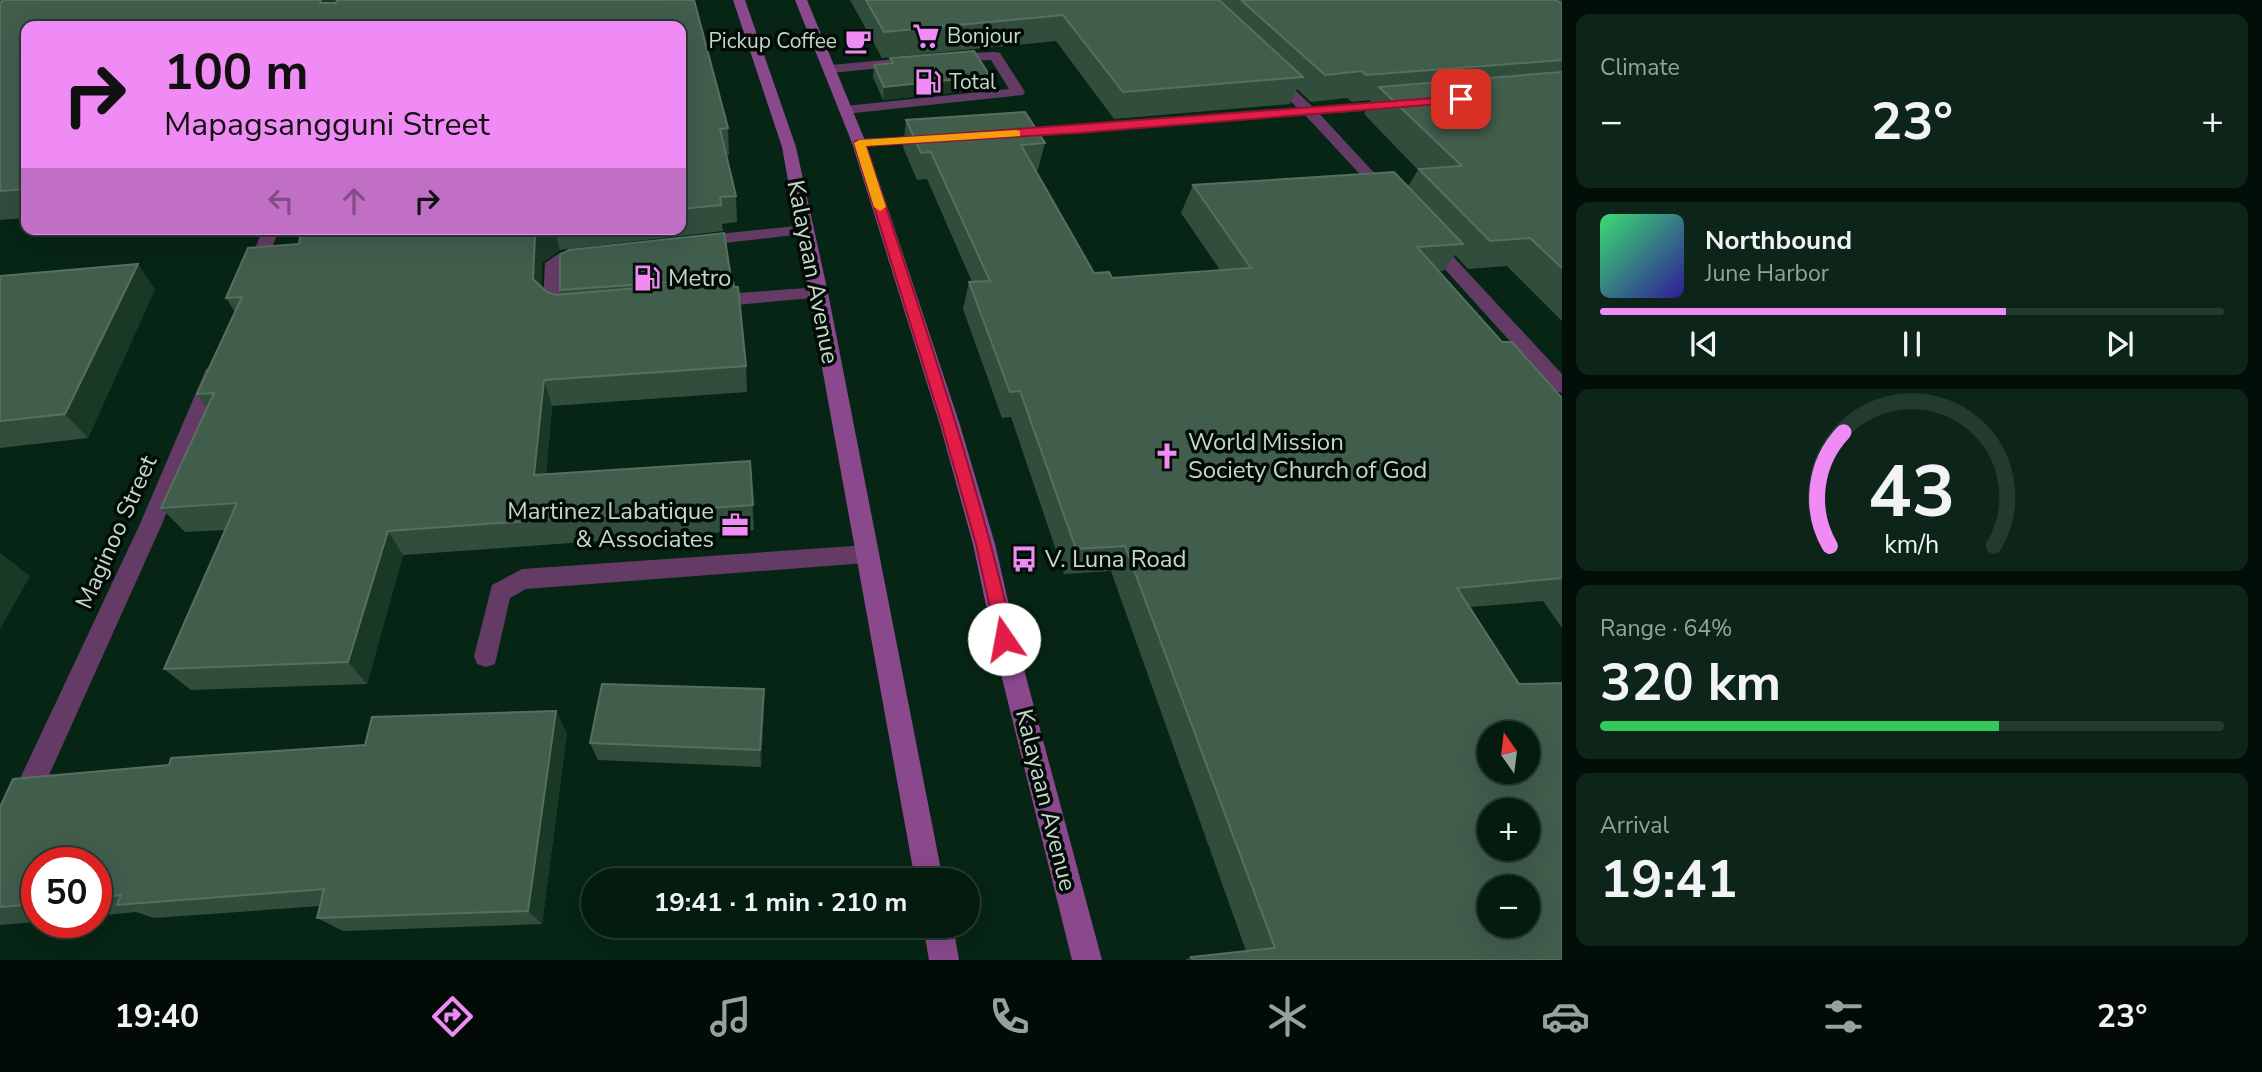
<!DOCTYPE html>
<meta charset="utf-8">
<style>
body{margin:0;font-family:"Nunito Sans",sans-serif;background:#0d2518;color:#f1f3f6;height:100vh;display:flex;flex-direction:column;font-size:26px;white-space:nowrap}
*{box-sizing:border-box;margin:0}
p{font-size:23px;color:#97a19e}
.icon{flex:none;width:38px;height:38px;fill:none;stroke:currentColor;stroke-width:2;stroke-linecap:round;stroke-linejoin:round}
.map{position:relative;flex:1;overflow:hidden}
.panel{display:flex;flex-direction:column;gap:14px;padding:14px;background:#020f08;width:700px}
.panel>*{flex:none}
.guide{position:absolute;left:21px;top:21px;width:665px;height:214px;border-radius:14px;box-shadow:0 7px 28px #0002,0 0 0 2px #253a2f;background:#f08bf5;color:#111;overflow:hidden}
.needle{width:46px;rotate:346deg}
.fabs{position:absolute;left:1477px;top:721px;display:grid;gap:14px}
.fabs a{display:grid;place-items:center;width:63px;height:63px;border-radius:50%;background:#041c0f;box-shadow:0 7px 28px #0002,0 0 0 2px #253a2f;font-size:35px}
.speed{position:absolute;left:21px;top:847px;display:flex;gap:14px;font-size:35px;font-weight:700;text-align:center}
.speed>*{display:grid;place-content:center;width:91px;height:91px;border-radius:50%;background:#041c0f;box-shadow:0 7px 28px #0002,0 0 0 2px #253a2f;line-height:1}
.speed .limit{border:10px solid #d22;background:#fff;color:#111}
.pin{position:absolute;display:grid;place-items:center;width:60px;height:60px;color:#fff;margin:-30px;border-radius:14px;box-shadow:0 4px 10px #0006}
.me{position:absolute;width:77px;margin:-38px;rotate:348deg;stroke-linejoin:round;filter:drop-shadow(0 0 5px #0008)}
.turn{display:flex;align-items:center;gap:24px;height:147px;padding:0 28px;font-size:32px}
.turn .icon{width:91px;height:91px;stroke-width:2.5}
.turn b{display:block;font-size:49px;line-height:60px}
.lanes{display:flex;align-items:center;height:66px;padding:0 28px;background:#0003;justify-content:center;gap:35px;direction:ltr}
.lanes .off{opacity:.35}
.big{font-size:52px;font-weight:700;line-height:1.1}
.panel .tile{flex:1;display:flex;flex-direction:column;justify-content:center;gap:10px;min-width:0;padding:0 24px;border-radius:14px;background:#0d2518}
.panel .dial{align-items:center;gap:0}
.dial svg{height:182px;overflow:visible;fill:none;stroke:#253a2f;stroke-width:7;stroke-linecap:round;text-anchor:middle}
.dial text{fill:#f1f3f6;stroke:none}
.song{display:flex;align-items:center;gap:21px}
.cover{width:84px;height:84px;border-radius:10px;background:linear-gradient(135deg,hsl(140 70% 55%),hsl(250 70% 35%))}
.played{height:7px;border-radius:4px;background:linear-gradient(90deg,#f08bf5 65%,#253a2f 65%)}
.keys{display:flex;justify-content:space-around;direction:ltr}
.heat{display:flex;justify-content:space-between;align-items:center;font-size:38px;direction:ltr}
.charge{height:10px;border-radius:5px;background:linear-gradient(90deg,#34c759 64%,#253a2f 0)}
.trip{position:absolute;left:581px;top:868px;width:399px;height:70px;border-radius:35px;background:#041c0f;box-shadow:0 7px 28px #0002,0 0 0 2px #253a2f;font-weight:700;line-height:70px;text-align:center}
.menu{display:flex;height:112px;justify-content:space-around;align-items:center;background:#020b06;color:#97a19e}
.menu .icon{width:49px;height:49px}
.menu .on{color:#f08bf5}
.menu b{font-size:32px;color:#f1f3f6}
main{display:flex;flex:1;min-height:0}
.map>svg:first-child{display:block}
</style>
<main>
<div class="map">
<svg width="1562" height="960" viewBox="0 0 1562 960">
<rect width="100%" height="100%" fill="#062514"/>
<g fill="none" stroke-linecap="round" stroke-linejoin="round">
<path fill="#633b65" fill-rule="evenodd" d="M995,52L1000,53L1025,92L1023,95L845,114L838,110L845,106L1009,89L991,60L949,62L943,58L949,54Z
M917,57L922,58V64L831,73L824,69L831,65Z
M1395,101L1400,102V108L1011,138L1004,134L1011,130Z
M930,135L937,139L935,142L859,147L852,143L859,139Z
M805,225L811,227L813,230L811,233L699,246L691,241L699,236Z
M587,249L595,254L593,258L571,261L561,266V304L571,308L574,312L565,318L550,314L543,306L545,263L561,252Z
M819,287L828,293L825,297L712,307L703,301L712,295Z
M867,545L875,547L878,554L875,561L867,563L526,589L510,598L495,664L486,667L477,664L474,656L492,585L522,569Z"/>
<path fill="#633b65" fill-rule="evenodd" d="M1272,72L1277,73L1315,109L1391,191L1394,194L1391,197H1381L1305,115L1267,79L1265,76Z
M263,229H279L263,273L254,278L245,273Z
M1429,236L1435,237L1562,374V393L1555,391L1423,245L1421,241Z
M213,367L220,369L222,374L162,524L10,862L0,866V821L140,524L204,374L206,369Z"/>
<path fill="#8a498d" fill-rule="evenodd" d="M733,0H745L796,147L828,293L943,880H915L782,147Z
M795,0H807L866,143L960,425L995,544L1022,662L1102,960H1072L998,662L973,544L940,425L852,143Z
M923,926H953L959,960H929Z"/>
</g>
<path fill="#314e3d" d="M0,0H694L728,128L729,155H726L736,196L737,222L722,224L723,231L560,250L542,263L541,287L547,292L555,295L561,294L560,290V255L569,250L724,233L732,280H733L734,287H738L746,366L747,392L552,406L546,474L750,461L754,530L403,555L367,684L191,690L164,669L225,530L185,532L161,508L207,408L197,394L235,312L226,298L248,248L299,244L301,229H681V26H26V218L0,220Z
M850,0H1562V321L1507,266L1468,269L1455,255L1443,271H1438L1502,342L1562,398V628L1543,601L1470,607L1562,960H1185L1191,957L1246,951L1111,571L1064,574L1011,417L1002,418L963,309L969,282H972L927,179L917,180L903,147L906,120L1045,143L1038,170H1035L1094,273L1112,278L1220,270L1181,213L1193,185L1408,186L1418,170L1364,114L1371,100L1352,102L1347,98L1311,102L1297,89L1290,104L1114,119L1056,41L882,58Z
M890,58L990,76L987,89L883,100L873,77L874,65L889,64Z
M0,276L155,289L88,438L0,448Z
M764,689V708L761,767L598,760L590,743Z
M567,733L542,924L343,931L317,918L320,906L154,918L136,912L96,916V863H37V922L0,925V807Z"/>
<path fill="#193826" d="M321,0H338L330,26L320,3Z
M990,76L987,89L883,100L884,87Z
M544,229H554L560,250L542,263L540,306L533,279L535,236Z
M138,264L155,289L88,438L65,414Z
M544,380L552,406L544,500L534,475Z
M388,531L403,555L367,684L348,662Z
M0,553L30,576L0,629Z
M764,689V708L761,767L760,750Z
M556,711L567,733L542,924L528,911Z"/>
<path fill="#415d4c" stroke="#567060" stroke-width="2" fill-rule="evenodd" d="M3,0H321L320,3H336L337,0H694L728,128L720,129L736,196L720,197L721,205L681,209V26H26V189L0,191V4Z
M866,0H1219L1303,77L1123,92L1063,15L884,32Z
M1241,0H1555L1562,4V60L1366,75L1362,71L1325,75Z
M974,51L990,76L884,87L874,65L893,63L890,58Z
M1562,72V268L1530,238L1490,241L1419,169L1462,166L1379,87Z
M1025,112L1045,143L1021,145L1094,273L1109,272L1112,278L1251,268L1193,185L1394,172L1463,244L1417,247L1502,342H1512L1562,398V578L1457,588L1519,684L1562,683V960H1193L1191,957L1275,948L1125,546L1076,549L1020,391L1010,392L969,282L990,281L931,152L921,153L906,120ZM1489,733H1528V772H1489ZM1489,810H1528V849H1489ZM1489,887H1528V926H1489Z
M301,229H544L535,236L533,279L547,292L555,295L733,280L734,287H738L746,366L544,380L534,475L750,461L753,505L388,531L348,662L164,669L237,503L161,508L214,393L197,394L242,297L226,298L248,248L299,244Z
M724,233L731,278L560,290V255L569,250Z
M138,264L65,414L0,421V276Z
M602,684L764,689L760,750L590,743Z
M556,711L528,911L317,918L324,889L117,905L121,895L96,898V863H37V904L0,907V807L13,779L169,765L171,758L365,745L372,717Z"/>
<path fill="#e11d48" stroke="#92132f" stroke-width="2" d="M1461,96L1465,97V102L1078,133L866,146C919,309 976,471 1014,639L1011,644L1004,647L998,644L976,544L942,425L854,143L855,141Z"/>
<path fill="#f59e0b" d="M1016,130L1020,131V136L866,146L886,207L880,211L874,207L854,143L859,140Z"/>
<defs>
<g id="supermarket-bare" transform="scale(2.1)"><path d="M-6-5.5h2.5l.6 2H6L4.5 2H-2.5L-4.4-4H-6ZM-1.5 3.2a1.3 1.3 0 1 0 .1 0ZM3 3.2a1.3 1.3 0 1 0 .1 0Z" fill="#f08bf5" stroke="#020b05" stroke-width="2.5" paint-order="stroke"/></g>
<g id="cafe-bare" transform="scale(2.1)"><path d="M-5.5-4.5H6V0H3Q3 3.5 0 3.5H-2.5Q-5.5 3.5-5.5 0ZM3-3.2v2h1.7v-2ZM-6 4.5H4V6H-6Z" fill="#f08bf5" stroke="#020b05" stroke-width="2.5" paint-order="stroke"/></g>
<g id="fuel-bare" transform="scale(2.1)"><path d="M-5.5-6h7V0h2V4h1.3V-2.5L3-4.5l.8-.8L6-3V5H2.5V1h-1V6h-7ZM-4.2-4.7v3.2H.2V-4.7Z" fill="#f08bf5" stroke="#020b05" stroke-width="2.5" paint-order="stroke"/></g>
<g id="church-bare" transform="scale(2.1)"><path d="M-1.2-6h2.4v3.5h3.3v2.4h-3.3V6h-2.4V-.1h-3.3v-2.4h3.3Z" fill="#f08bf5" stroke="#020b05" stroke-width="2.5" paint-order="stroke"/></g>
<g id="office-bare" transform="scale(2.1)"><path d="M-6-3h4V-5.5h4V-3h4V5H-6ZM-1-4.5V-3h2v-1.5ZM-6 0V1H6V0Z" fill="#f08bf5" stroke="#020b05" stroke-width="2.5" paint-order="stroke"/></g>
<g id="bus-bare" transform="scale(2.1)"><path d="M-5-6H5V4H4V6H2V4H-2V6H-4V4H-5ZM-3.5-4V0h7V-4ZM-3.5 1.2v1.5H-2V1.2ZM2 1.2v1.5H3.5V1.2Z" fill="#f08bf5" stroke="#020b05" stroke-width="2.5" paint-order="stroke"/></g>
</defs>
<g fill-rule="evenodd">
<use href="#supermarket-bare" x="926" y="36"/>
<use href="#cafe-bare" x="858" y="41"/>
<use href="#fuel-bare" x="928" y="82"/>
<use href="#fuel-bare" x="647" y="278"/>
<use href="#church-bare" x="1167" y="456"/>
<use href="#office-bare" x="735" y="525"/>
<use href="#bus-bare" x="1024" y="559"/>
</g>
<g text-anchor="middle" stroke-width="7" stroke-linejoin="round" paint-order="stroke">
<g font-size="21" fill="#c5d7cb" stroke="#020b05" text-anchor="start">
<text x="947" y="43">Bonjour</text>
<text x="837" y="48" text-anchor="end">Pickup Coffee</text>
<text x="949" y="89">Total</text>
</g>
<g font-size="24" fill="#c5d7cb" stroke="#020b05">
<text transform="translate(813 272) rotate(79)" y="8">Kalayaan Avenue</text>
<text transform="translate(116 532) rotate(-66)" y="8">Maginoo Street</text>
<text transform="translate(1046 800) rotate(76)" y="8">Kalayaan Avenue</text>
</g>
<g font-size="24" fill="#c5d7cb" stroke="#020b05" text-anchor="start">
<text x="668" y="286">Metro</text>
<text x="1188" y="450">World Mission<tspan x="1188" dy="28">Society Church of God</tspan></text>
<text x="714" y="519" text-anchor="end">Martinez Labatique<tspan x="714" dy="28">&amp; Associates</tspan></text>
<text x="1045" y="567">V. Luna Road</text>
</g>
</g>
</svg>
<div class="fabs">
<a><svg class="needle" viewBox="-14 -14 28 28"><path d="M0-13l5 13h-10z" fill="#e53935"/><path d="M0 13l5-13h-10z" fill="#97a19e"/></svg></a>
<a>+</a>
<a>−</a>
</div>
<div class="speed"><div class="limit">50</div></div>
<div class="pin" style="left:1461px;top:99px;background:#d93025"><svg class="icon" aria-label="arrive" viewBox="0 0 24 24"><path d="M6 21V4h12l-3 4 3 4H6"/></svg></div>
<svg class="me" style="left:1004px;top:639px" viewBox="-20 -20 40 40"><circle r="19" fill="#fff"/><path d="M0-13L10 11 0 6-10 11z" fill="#e11d48"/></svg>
<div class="trip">19:41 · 1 min · 210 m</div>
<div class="guide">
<div class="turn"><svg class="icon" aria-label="right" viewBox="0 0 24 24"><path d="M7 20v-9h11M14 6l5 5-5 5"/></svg><div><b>100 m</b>Mapagsangguni Street</div></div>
<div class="lanes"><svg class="icon off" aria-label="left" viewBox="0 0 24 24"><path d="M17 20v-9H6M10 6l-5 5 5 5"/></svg><svg class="icon off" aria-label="ahead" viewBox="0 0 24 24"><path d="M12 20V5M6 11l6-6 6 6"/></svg><svg class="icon" aria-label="right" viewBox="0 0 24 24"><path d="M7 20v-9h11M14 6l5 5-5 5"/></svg></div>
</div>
</div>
<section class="panel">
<div class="tile"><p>Climate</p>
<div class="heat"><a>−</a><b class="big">23°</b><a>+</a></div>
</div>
<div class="tile">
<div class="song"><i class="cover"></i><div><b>Northbound</b><p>June Harbor</p></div></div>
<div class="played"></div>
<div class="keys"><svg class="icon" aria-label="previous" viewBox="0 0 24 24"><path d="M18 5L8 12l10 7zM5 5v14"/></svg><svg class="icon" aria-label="pause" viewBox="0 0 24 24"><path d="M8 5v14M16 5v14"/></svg><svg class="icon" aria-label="next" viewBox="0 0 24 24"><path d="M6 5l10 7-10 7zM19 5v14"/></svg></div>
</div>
<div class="tile dial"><svg viewBox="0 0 100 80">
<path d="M14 69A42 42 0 1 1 86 69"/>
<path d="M14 69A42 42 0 0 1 20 19" stroke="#f08bf5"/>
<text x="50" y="56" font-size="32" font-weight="700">43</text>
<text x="50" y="72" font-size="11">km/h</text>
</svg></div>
<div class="tile"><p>Range · 64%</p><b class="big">320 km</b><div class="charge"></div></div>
<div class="tile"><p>Arrival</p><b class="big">19:41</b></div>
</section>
</main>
<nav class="menu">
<b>19:40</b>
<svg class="icon on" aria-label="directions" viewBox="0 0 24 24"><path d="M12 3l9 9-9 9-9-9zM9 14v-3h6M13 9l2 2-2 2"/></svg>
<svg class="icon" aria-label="music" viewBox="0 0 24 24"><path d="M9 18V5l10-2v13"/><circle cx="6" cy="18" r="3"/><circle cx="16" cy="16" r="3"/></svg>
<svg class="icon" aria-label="phone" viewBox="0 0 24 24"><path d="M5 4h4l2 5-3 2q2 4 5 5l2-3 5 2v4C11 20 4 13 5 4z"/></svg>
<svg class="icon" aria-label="climate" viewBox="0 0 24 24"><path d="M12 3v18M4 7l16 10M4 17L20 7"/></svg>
<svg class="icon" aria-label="car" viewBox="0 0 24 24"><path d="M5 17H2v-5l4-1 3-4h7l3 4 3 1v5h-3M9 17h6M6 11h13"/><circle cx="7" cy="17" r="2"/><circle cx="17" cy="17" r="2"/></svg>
<svg class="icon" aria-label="filters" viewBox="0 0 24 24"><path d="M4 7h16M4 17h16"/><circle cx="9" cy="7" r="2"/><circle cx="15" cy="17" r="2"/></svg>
<b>23°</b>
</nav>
